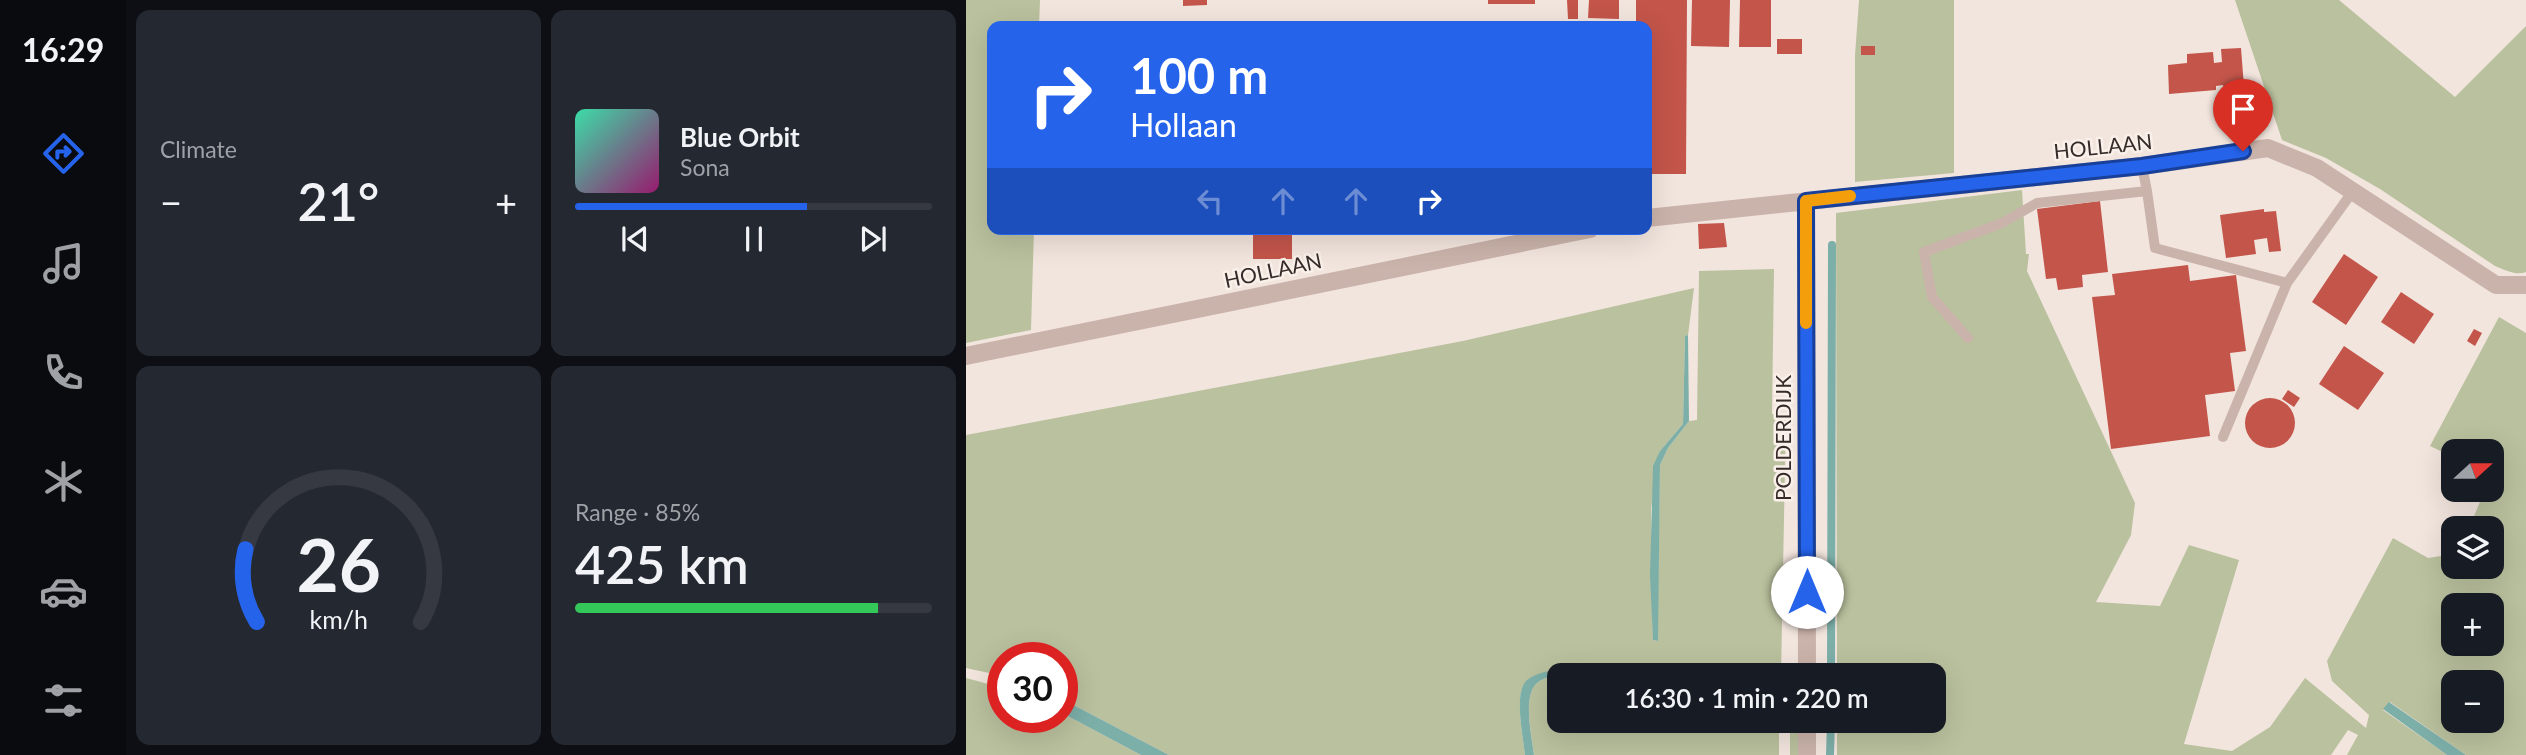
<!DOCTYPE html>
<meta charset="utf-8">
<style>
body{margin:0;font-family:Lato,sans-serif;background:#242831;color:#f1f3f6;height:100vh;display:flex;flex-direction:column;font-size:26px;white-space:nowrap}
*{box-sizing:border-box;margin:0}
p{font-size:23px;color:#9ea1a6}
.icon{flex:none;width:38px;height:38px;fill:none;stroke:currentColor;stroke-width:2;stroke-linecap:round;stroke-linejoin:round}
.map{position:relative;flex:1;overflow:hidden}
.drawer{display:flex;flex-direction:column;gap:10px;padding:10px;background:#0d0f14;width:840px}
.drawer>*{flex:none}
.guide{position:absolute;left:21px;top:21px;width:665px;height:214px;border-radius:14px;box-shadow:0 7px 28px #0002;background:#2563eb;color:#fff;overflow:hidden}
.needle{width:46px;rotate:69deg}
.tools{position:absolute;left:1475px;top:439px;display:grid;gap:14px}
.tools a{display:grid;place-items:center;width:63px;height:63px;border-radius:14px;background:#171b24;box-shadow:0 7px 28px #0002;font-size:35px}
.speed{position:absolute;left:21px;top:642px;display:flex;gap:14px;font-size:35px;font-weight:700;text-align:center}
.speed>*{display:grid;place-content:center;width:91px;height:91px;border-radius:50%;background:#171b24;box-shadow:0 7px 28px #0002;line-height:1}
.speed .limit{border:10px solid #d22;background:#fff;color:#111}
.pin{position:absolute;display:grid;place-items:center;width:60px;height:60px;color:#fff;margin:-72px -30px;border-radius:50% 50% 50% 0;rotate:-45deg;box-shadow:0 0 7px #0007}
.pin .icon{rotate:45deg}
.me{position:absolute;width:77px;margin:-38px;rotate:0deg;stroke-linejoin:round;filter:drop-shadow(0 0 5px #0008)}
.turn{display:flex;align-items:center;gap:24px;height:147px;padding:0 28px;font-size:32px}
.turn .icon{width:91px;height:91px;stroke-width:2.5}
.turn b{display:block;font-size:49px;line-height:60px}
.lanes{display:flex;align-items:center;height:66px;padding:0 28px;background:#0003;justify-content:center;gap:35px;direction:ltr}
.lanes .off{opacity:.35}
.big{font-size:52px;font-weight:600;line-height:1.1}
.drawer .card{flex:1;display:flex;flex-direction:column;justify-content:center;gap:10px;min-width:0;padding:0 24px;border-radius:14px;background:#242831}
.drawer .dial{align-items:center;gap:0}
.dial svg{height:182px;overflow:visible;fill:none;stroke:#363941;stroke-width:7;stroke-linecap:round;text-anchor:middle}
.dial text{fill:#f1f3f6;stroke:none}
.song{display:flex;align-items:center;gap:21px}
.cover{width:84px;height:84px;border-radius:10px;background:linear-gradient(135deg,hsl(160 70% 55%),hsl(320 70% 35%))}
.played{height:7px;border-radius:4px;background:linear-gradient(90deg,#2563eb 65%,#363941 65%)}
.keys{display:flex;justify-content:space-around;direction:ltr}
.heat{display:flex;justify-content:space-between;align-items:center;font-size:38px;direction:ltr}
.charge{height:10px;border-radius:5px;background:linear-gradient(90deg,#34c759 85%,#363941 0)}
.drawer .tiles{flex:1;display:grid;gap:10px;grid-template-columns:repeat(2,1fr)}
.trip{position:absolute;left:581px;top:663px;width:399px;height:70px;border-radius:14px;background:#171b24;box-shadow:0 7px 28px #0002;font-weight:600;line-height:70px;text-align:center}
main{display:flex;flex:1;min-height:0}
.dock{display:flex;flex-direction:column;width:126px;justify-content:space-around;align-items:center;background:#090b0e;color:#9ea1a6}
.dock .icon{width:49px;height:49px}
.dock .current{color:#2563eb}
.dock b{font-size:32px;color:#f1f3f6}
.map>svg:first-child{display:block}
</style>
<main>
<nav class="dock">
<b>16:29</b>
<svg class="icon current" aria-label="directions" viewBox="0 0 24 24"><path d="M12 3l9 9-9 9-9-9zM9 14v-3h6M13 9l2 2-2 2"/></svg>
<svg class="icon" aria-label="music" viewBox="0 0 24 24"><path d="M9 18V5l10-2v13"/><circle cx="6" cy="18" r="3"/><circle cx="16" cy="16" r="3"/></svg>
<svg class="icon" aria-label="phone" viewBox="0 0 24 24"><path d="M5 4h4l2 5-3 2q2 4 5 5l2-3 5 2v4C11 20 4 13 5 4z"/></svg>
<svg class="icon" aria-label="climate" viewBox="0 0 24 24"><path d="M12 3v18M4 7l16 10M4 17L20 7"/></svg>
<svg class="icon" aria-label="car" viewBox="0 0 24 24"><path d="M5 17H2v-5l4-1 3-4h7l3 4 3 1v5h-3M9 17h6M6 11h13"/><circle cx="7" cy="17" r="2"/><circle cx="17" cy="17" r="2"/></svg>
<svg class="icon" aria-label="filters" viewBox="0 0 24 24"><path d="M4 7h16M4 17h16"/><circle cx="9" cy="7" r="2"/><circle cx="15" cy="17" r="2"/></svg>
</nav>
<section class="drawer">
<div class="tiles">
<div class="card"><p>Climate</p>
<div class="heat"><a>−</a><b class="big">21°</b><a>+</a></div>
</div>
<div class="card">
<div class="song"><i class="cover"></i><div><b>Blue Orbit</b><p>Sona</p></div></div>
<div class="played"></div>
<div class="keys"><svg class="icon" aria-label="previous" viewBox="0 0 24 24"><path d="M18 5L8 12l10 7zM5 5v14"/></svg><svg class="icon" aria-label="pause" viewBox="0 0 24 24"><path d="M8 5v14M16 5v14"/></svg><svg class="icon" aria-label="next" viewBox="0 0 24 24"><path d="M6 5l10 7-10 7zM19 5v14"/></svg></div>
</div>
<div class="card dial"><svg viewBox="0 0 100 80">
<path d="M14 69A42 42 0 1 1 86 69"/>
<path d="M14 69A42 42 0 0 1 9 37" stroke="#2563eb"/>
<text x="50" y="56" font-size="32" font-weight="700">26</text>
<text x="50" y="72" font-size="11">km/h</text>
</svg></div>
<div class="card"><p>Range · 85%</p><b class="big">425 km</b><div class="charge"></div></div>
</div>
</section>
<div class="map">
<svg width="1560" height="755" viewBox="0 0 1560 755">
<rect width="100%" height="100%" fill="#f2e5de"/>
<path fill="#bac19e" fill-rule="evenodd" d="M0,0H74L73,26H26V229H68L65,330L0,343Z
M893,0H988V173L889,182V55Z
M1269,0H1373L1489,97L1560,26V272C1550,276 1539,270 1529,266L1414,189L1360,158L1316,140Z
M1056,190L1060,254H1063L1061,271L1169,503L1165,535L1130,602L1194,606L1223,545L1273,560L1218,744L1266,751L1304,727L1339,678L1400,728L1403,715L1366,681L1361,661L1427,538L1462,558L1487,554L1488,567H1526V528H1503L1519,490H1526V452H1488L1487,457L1464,446L1533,317L1560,333V755H1500L1424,702L1417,710L1481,755H1381L1392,735L1382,730L1365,755H871V721H968V676L871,675L870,213ZM1488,606H1526V644H1488ZM1488,682H1526V721H1488Z
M808,269L806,414H820L815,675C770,672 587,652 560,682C548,695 557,737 559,755H203L96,699V658H37V676L0,668V435L497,341L728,288L722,335L719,336L717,424L694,451L685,508L687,640L691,641L694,465L702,448L723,421L731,420L733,271Z
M592,674L717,675L593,676V721H837L836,755H824V724L813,723V755H568C566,737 556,695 571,683C577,678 586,676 592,674Z
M0,678L37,688V718H96V713L175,755H0Z"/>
<path fill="#7dafa9" d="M722,335L723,421L702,448L694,465L692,641L687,640L684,575L687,466L694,451L717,424L719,336Z
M675,665L823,675L592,674C586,676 577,678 571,683C556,696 566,737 568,755H559C557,737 549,699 558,684C570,663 650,666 675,665Z
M96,699L203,755H175L96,713Z
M1423,702L1500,755H1481L1417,709Z"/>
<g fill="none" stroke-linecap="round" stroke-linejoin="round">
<path stroke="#7dafa9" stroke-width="8" d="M865,676L866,245
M864,755L865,721"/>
</g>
<path fill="#c3554a" d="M217,0H241V5L217,6Z
M522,0H569V4H522Z
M601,0H612V19H602Z
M623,0H653V19L622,18Z
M670,0H721L720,174H681V26H670Z
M726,0H764L763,47L725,46Z
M774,0H805V47H773Z
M811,39H836V54H811Z
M895,46H909V55H895Z
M1275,48L1278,87L1258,89L1257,85L1250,86V90L1203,94L1202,65L1221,63V54L1247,52L1248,63L1256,62L1255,49Z
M1134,201L1142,272L1116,275L1117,287L1092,290L1090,278L1080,279L1071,209Z
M1298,209V212L1310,211L1315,251L1303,252L1301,238L1288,240L1290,254L1260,258L1254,215Z
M758,223L761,247L733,249L732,224Z
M287,229H326V259H287Z
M1378,254L1412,277L1380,325L1346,302Z
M1222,265L1224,281L1270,275L1280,351L1264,353L1269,391L1239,395L1244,436L1145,449L1126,297L1149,295L1146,274Z
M1435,292L1468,314L1448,344L1415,322Z
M1508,329L1516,333L1509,346L1501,341Z
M1378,346L1418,373L1392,410L1353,384Z
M1322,390L1334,398L1328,407L1316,399Z
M1279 423a25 25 0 1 1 50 0a25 25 0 1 1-50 0Z"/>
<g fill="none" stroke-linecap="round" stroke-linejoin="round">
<path stroke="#cab3aa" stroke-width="10" d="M1181,191L1189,248L1321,283
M1002,338L966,297L958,252L1036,223L1071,203L1181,191L1176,166
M1257,437L1321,283L1387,191"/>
<path stroke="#cab3aa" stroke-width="18" d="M840,201L841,676
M681,218L1176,166L1302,148L1351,168L1530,285H1560
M0,356L624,229
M841,721V755"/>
</g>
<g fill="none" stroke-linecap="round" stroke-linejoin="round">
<g stroke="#184099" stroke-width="18">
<path id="route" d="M841,592L840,201L1176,166L1277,151"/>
</g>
<use href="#route" stroke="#2563eb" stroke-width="12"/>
<path stroke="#f59e0b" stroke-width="12" d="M840,323V201L884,196"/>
</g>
<g text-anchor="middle" stroke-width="5" stroke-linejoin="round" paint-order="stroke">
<g font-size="21" fill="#372b29" stroke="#faf0ea">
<text transform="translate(1137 147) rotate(-6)" y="7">HOLLAAN</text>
<text transform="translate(307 271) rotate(-12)" y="7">HOLLAAN</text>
<text transform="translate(818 438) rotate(-90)" y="7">POLDERDIJK</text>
</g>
</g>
</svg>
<div class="tools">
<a><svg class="needle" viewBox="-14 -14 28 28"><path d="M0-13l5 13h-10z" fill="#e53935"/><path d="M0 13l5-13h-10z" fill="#9ea1a6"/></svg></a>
<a><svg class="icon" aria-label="layers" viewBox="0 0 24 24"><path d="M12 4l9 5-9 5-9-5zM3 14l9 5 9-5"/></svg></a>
<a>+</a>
<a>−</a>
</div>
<div class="speed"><div class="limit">30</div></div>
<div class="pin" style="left:1277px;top:151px;background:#d93025"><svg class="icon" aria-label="arrive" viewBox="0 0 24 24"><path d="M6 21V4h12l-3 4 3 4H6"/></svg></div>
<svg class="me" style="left:841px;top:592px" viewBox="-20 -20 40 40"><circle r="19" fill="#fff"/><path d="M0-13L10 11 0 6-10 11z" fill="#2563eb"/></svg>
<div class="trip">16:30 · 1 min · 220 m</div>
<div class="guide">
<div class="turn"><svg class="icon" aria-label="right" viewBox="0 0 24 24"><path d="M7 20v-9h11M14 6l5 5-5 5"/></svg><div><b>100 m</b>Hollaan</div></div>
<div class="lanes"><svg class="icon off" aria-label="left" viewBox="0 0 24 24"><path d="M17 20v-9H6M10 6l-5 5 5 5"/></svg><svg class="icon off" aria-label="ahead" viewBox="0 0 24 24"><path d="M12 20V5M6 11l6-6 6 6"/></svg><svg class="icon off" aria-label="ahead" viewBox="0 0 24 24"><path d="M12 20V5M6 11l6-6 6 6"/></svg><svg class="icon" aria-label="right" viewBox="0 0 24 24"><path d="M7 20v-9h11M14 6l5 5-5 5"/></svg></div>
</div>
</div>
</main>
